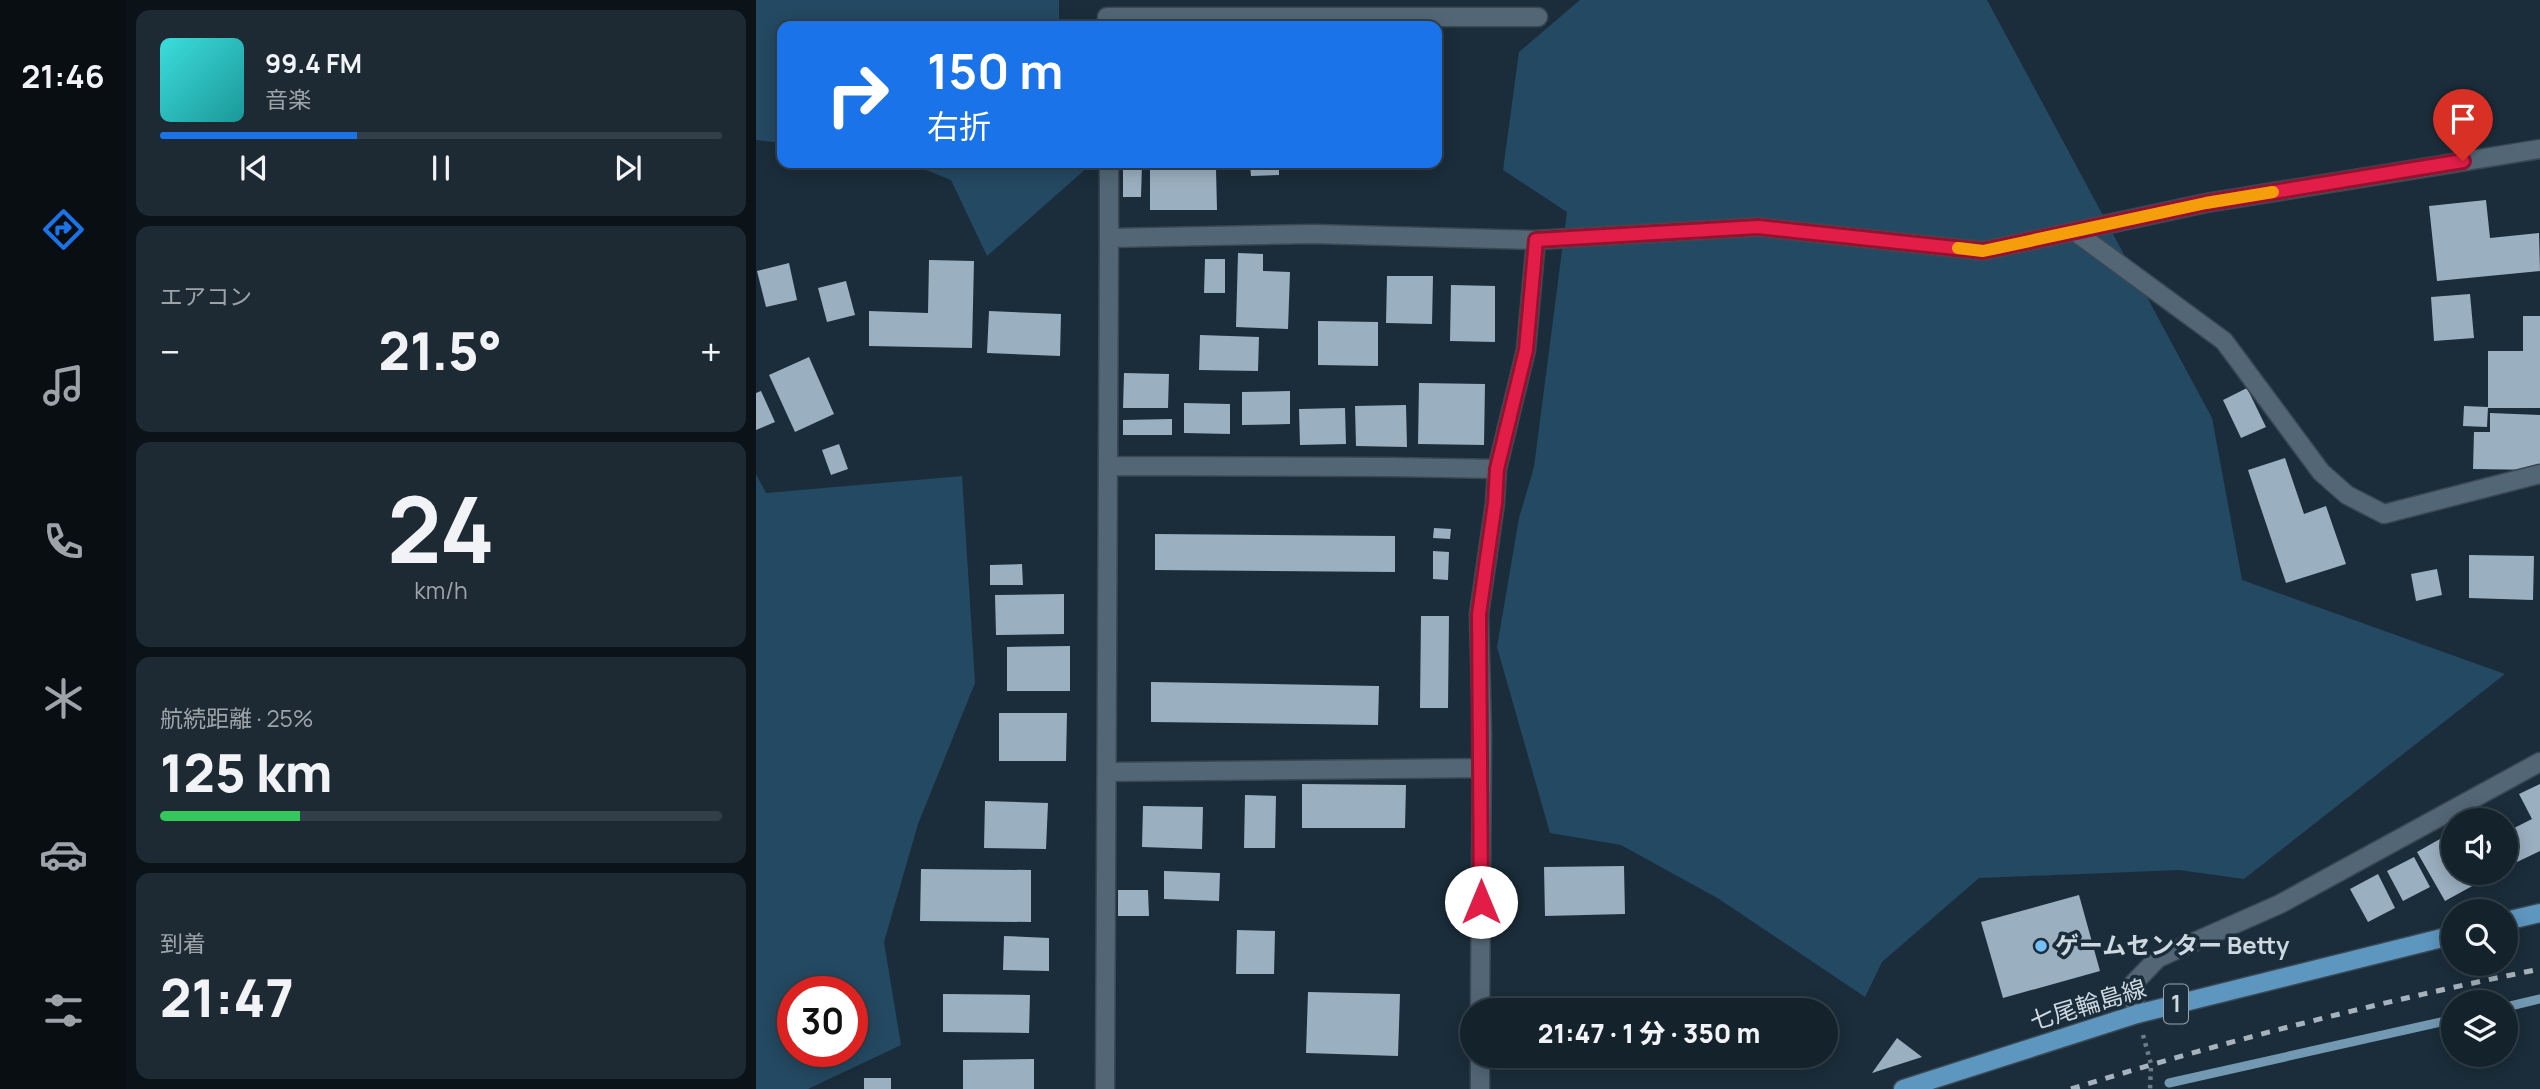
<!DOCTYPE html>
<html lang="ja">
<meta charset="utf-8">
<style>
body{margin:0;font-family:Manrope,"Noto Sans JP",sans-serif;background:#1d2a34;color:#f1f3f6;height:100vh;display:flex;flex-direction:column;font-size:26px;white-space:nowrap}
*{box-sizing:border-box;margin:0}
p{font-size:23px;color:#9da4a9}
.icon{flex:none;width:38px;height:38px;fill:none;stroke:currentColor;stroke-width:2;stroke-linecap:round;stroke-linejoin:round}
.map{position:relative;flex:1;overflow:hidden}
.side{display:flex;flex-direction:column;gap:10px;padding:10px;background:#0b1318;width:630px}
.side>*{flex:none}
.top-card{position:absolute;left:21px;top:21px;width:665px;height:147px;border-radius:14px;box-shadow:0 4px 18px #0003,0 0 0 2px #333f48;background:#1a73e8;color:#fff;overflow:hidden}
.buttons{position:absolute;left:1685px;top:808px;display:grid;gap:14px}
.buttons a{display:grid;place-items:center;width:77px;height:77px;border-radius:50%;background:#14222c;box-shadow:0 4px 18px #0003,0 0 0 2px #333f48;font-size:35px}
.speed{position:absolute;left:21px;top:976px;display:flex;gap:14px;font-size:35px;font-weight:700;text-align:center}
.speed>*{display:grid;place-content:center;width:91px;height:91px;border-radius:50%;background:#14222c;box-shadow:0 4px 18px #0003,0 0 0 2px #333f48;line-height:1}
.speed .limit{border:10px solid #d22;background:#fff;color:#111}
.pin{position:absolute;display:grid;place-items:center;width:60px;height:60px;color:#fff;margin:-72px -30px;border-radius:50% 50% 50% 0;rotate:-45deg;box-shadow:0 0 7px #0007}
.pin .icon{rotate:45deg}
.me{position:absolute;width:77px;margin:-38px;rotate:0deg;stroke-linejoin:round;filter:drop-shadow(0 0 5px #0008)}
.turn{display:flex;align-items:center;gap:24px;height:147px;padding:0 35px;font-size:32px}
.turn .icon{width:91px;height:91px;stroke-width:2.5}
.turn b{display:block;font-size:49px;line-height:60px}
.big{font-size:52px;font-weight:800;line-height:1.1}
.side .tile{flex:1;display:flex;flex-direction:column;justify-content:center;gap:10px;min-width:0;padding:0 24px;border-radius:14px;background:#1d2a34}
.side .dial{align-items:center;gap:0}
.dial b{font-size:91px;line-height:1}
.song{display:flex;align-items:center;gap:21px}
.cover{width:84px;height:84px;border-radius:10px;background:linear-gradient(135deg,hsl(180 70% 55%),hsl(180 70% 35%))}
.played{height:7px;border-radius:4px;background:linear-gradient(90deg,#1a73e8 35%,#333f48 35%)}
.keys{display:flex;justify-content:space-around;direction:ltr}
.heat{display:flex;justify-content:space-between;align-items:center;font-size:38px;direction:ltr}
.charge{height:10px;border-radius:5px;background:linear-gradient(90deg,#34c759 25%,#333f48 0)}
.trip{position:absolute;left:704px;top:998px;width:378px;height:70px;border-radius:35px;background:#14222c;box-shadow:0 4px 18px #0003,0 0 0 2px #333f48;font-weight:800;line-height:70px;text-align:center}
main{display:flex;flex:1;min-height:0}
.menu{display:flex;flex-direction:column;width:126px;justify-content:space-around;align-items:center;background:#080e12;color:#9da4a9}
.menu .icon{width:49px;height:49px}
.menu .selected{color:#1a73e8}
.menu b{font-size:32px;color:#f1f3f6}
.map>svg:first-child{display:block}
</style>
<main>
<nav class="menu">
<b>21:46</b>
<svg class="icon selected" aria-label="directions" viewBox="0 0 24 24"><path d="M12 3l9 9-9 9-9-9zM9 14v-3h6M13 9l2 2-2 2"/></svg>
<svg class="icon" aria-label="music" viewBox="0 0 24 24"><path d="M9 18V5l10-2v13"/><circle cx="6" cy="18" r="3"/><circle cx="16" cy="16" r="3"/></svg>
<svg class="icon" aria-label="phone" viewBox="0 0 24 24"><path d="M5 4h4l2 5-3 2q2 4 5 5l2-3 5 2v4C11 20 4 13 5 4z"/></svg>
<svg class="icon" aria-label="climate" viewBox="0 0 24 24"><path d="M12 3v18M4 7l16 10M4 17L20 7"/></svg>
<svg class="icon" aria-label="car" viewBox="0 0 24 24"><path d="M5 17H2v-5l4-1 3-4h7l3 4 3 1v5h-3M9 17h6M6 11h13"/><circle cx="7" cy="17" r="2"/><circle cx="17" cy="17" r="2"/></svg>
<svg class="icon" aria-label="filters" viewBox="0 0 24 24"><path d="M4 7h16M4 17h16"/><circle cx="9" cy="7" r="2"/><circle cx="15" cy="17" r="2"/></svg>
</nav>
<section class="side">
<div class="tile">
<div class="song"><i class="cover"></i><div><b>99.4 FM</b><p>音楽</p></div></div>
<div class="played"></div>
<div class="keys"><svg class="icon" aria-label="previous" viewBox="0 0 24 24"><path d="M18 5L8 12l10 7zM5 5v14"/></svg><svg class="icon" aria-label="pause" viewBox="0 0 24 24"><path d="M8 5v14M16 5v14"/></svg><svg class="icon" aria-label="next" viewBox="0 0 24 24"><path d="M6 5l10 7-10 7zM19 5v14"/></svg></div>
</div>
<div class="tile"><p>エアコン</p>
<div class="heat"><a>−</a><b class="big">21.5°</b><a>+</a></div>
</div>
<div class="tile dial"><b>24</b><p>km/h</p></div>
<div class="tile"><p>航続距離 · 25%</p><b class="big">125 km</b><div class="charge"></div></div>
<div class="tile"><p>到着</p><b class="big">21:47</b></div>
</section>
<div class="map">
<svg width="1784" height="1089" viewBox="0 0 1784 1089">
<rect width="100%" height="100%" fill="#1b2d3a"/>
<path fill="#244962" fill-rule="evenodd" d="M0,0H303V26H26V143L0,140Z
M824,0H1231L1456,418L1486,580L1749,674L1488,879L1423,870L1223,878L1126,962L1109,997L963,899L865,845L794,833L741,647L763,518L778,467L811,212L747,170L763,52Z
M152,163H332L333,166L231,256L195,180Z
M0,474L10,493L206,476L219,683L162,824L128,942L145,1045L52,1089H0ZM37,992H96V1052H37Z"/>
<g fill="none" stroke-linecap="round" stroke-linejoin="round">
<path stroke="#7398b2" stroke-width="9" d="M1750,1007L1784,999
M1413,1083L1698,1019"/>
</g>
<path fill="#9aafc0" d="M367,163H386L385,197H367Z
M523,163V175L495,176L494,165Z
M394,169H460L461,210H394Z
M1730,200L1734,238L1783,233L1784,271L1681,281L1673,206Z
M482,253L507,254V271L534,272L532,329L480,327Z
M449,259H469V293H448Z
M173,260L218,261L216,348L113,346V311L172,313Z
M33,263L41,300L10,307L1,271Z
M631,276H677L676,324L630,323Z
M90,281L99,315L71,322L62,288Z
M695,285L739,286V342L694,341Z
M1714,294L1718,338L1678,341L1675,297Z
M233,311L305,314L304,356L231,353Z
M1767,316H1784V408H1732V351H1767Z
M562,321L622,322V366L562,365Z
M444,335L503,337L502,371L443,370Z
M53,357L78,414L39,432L13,375Z
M368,373L413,374L412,408H367Z
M663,383L729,384L728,445L662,444Z
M1491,388L1510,427L1485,438L1467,400Z
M5,391L19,422L0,430V393Z
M534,391V424L486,425V392Z
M428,403L474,404V434L428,433Z
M650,405L651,447L600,446L599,406Z
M1708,406L1732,407L1731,427L1707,426Z
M589,408L590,444L544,445L543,409Z
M1734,413L1784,415V470L1717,469L1718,432H1734Z
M416,419V435H367V420Z
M83,444L92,469L75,475L66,450Z
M1529,458L1548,514L1570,506L1590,564L1530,583L1492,470Z
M678,528L695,529L694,539L677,538Z
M399,534L639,536V572L399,570Z
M677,551L693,552L692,580L677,579Z
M1713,555L1778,556L1777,600L1713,598Z
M266,564L267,585H234V565Z
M1681,569L1686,595L1660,601L1655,574Z
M308,594V634L240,635L239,595Z
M665,616H693L692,708H664Z
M314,646V691H251V647Z
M395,682L623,686L622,725L395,722Z
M243,713H311L310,761H243Z
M546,784L650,785L649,828H546Z
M1784,784V851L1761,862L1750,840V832L1776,819L1763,794Z
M489,795L520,796L519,848H488Z
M229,801L292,803L290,849L228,848Z
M387,806L447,807L446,849L386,847Z
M1698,831V873H1740L1689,901L1661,852Z
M1658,857L1674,887L1647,901L1631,871Z
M868,866L869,914L789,916L788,867Z
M165,869L275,870V922L164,921Z
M408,871L464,873L463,901L408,899Z
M1622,874L1639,908L1612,922L1594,889Z
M362,890H392L393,916H362Z
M1323,895L1344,971L1247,998L1225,922Z
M481,930L519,931L518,974H480Z
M248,936L293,938V971L247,970Z
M552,992L644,994L642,1056L550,1053Z
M187,994L274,995L273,1033L187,1032Z
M1141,1038L1166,1057L1116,1073Z
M278,1059V1089H207V1060Z
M108,1078H135V1089H108Z"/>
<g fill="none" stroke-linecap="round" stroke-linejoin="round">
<g stroke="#394853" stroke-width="21">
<path id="street" d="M351,26V17H782
M353,163V238
M1318,231L1468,341L1565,472L1591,495L1628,514L1784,474
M354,466L635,467L741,469
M351,772L725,768
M724,1010L726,735L723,614L739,503L741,469L770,350L780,240
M1381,1014L1376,985L1402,958L1524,904L1784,762
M349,1089L353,238L558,234L780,240L1002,227L1227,251L1450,203L1784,149
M724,1089V1055"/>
</g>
<g stroke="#394853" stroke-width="21">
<path id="primary" d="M1750,921L1784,913
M1147,1089L1381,1014L1698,935"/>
</g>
<path stroke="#6e7c87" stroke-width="4.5" stroke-dasharray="3.5 5" stroke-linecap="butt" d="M1387,1035L1395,1064L1394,1089"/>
<use href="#street" stroke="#526675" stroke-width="18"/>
<use href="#primary" stroke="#5d96bf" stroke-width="18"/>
<path stroke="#a7b3bc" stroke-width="5" stroke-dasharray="9 9" stroke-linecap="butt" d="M1315,1089C1469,1041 1626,1001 1784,969"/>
</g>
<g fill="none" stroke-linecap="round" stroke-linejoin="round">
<g stroke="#92132f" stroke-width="18">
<path id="route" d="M725,902L723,614L739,503L741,469L770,350L780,240L1002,227L1227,251L1450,203L1707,161"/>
</g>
<use href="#route" stroke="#e11d48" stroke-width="12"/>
<path stroke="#f59e0b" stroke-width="12" d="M1202,248L1227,251L1450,203L1517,192"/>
</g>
<circle fill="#75c0f6" stroke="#1b2d3a" stroke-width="2.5" cx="1285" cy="946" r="7"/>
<g text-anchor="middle" stroke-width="7" stroke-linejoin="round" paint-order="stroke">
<rect fill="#1b2d3a" stroke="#98a5ae" stroke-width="2" x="1408" y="984.5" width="24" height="39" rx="5"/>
<g font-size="23" font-weight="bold" fill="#cdd8e0">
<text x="1420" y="1012">1</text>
</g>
<g font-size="24" font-weight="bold" fill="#cdd8e0" stroke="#1b2d3a" text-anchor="start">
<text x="1299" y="954">ゲームセンター Betty</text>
</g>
<g font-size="24" fill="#cdd8e0" stroke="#1b2d3a">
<text transform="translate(1332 1005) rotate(-17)" y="8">七尾輪島線</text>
</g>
</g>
</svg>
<div class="buttons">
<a><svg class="icon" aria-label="sound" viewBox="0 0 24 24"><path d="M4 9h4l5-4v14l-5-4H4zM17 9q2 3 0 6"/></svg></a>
<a><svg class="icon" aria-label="search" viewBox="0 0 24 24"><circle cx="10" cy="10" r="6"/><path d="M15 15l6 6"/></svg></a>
<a><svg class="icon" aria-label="layers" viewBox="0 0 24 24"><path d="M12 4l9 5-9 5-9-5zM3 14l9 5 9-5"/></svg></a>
</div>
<div class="speed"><div class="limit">30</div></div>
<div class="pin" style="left:1707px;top:161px;background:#d93025"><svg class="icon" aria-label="arrive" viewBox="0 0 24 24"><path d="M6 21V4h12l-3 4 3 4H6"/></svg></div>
<svg class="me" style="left:725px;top:902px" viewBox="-20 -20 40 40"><circle r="19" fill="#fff"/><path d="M0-13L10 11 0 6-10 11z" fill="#e11d48"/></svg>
<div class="trip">21:47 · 1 分 · 350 m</div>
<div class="top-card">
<div class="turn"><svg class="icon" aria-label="right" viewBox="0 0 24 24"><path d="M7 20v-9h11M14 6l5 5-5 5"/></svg><div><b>150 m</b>右折</div></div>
</div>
</div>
</main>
